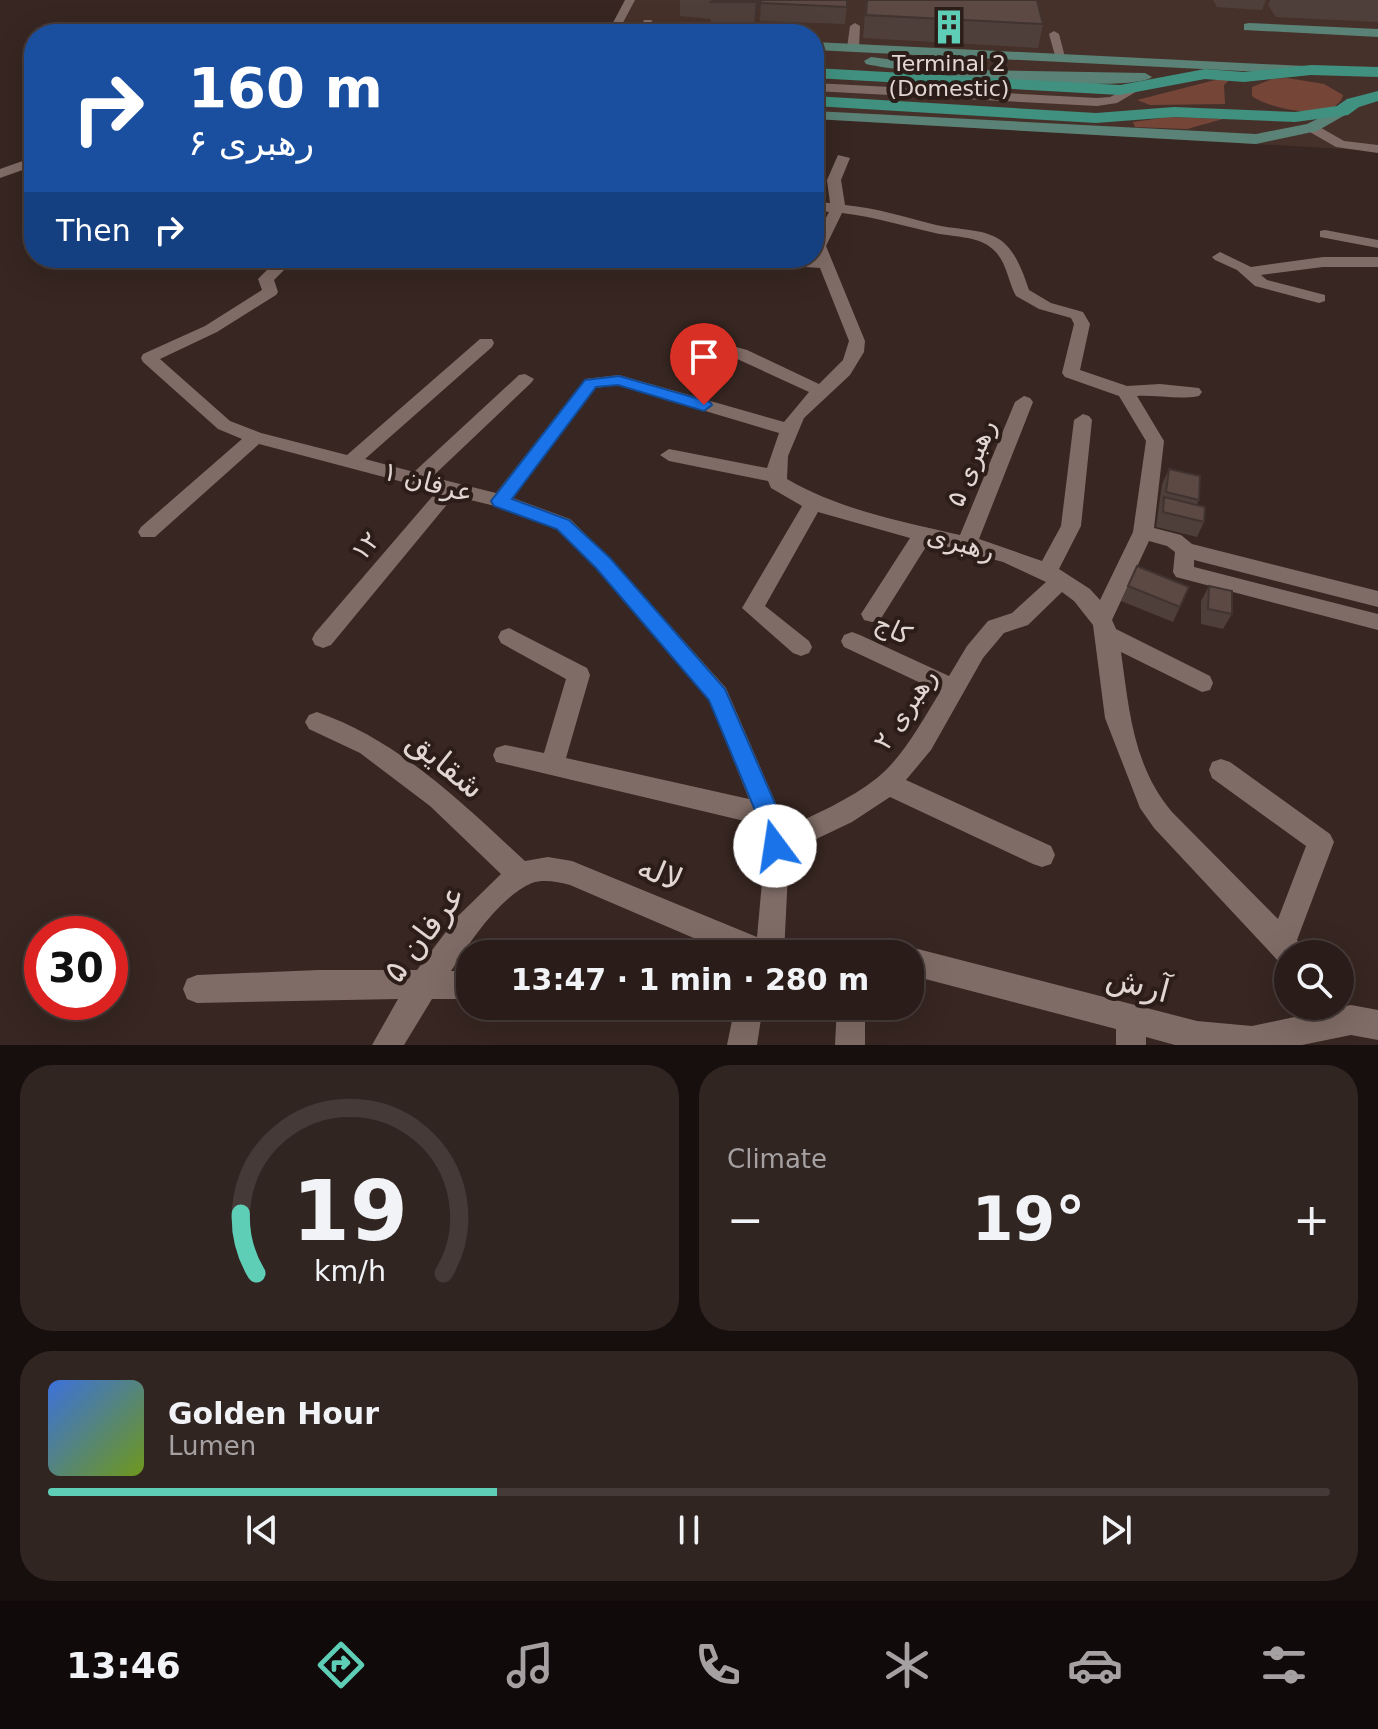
<!DOCTYPE html>
<meta charset="utf-8">
<style>
body{margin:0;font-family:"DejaVu Sans","Noto Naskh Arabic",sans-serif;background:#312522;color:#f1f3f6;height:100vh;display:flex;flex-direction:column;font-size:30px;white-space:nowrap}
*{box-sizing:border-box;margin:0}
p{font-size:26px;color:#a5a1a2}
.icon{flex:none;width:44px;height:44px;fill:none;stroke:currentColor;stroke-width:2;stroke-linecap:round;stroke-linejoin:round}
.map{position:relative;height:1045px;overflow:hidden}
.drawer{display:flex;flex-direction:column;gap:20px;padding:20px;background:#170f0e;flex:1}
.drawer>*{flex:none}
.guide{position:absolute;left:24px;top:24px;width:800px;height:244px;border-radius:32px;box-shadow:0 8px 32px #0002,0 0 0 2px #453a38;background:#1a4fa0;color:#fff;overflow:hidden}
.buttons{position:absolute;left:1274px;top:940px;display:grid;gap:16px}
.buttons a{display:grid;place-items:center;width:80px;height:80px;border-radius:50%;background:#291c19;box-shadow:0 8px 32px #0002,0 0 0 2px #453a38;font-size:40px}
.speed{position:absolute;left:24px;top:916px;display:flex;gap:16px;font-size:40px;font-weight:700;text-align:center}
.speed>*{display:grid;place-content:center;width:104px;height:104px;border-radius:50%;background:#291c19;box-shadow:0 8px 32px #0002,0 0 0 2px #453a38;line-height:1}
.speed .limit{border:12px solid #d22;background:#fff;color:#111}
.pin{position:absolute;display:grid;place-items:center;width:68px;height:68px;color:#fff;margin:-82px -34px;border-radius:50% 50% 50% 0;rotate:-45deg;box-shadow:0 0 8px #0007}
.pin .icon{rotate:45deg}
.me{position:absolute;width:88px;margin:-44px;rotate:346deg;stroke-linejoin:round;filter:drop-shadow(0 0 6px #0008)}
.turn{display:flex;align-items:center;gap:28px;height:168px;padding:0 32px;font-size:36px}
.turn .icon{width:104px;height:104px;stroke-width:2.5}
.turn b{display:block;font-size:56px;line-height:68px}
.then{display:flex;align-items:center;height:76px;padding:0 32px;background:#0003;gap:16px;font-size:30px}
.big{font-size:60px;font-weight:700;line-height:1.1}
.drawer .card{flex:1;display:flex;flex-direction:column;justify-content:center;gap:12px;min-width:0;padding:0 28px;border-radius:32px;background:#312522}
.drawer .dial{align-items:center;gap:0}
.dial svg{height:208px;overflow:visible;fill:none;stroke:#453a38;stroke-width:7;stroke-linecap:round;text-anchor:middle}
.dial text{fill:#f1f3f6;stroke:none}
.song{display:flex;align-items:center;gap:24px}
.cover{width:96px;height:96px;border-radius:12px;background:linear-gradient(135deg,hsl(220 70% 55%),hsl(80 70% 35%))}
.played{height:8px;border-radius:4px;background:linear-gradient(90deg,#5eceb7 35%,#453a38 35%)}
.keys{display:flex;justify-content:space-around;direction:ltr}
.heat{display:flex;justify-content:space-between;align-items:center;font-size:44px;direction:ltr}
.drawer .tiles{flex:1;display:grid;gap:20px;grid-template-columns:1fr 1fr}
.card:last-child{grid-column:span 2}
.trip{position:absolute;left:456px;top:940px;width:468px;height:80px;border-radius:32px;background:#291c19;box-shadow:0 8px 32px #0002,0 0 0 2px #453a38;font-weight:700;line-height:80px;text-align:center}
.dock{display:flex;height:128px;justify-content:space-around;align-items:center;background:#100b0a;color:#a5a1a2}
.dock .icon{width:56px;height:56px}
.dock .current{color:#5eceb7}
.dock b{font-size:36px;color:#f1f3f6}
.map>svg:first-child{display:block}
</style>
<div class="map">
<svg width="1378" height="1045" viewBox="0 0 1378 1045">
<rect width="100%" height="100%" fill="#372621"/>
<path fill="#46312a" d="M627,0H1378V151L814,119V34H610Z"/>
<path fill="#754638" d="M1227,77L1229,80L1224,85L1225,104L1150,105L1137,100Z
M1287,78L1324,84L1343,95C1336,124 1269,109 1252,96V87L1272,79Z
M1169,117L1223,119L1187,129L1135,127L1133,122Z"/>
<g fill="none" stroke-linecap="round" stroke-linejoin="round">
<path stroke="#6f605b" stroke-width="5" stroke-dasharray="3 8" stroke-linecap="butt" d="M614,1006L627,1007"/>
<path fill="#806c66" fill-rule="evenodd" d="M625,0H635L617,34H607Z
M644,20H652L650,29L654,34L640,31Z
M855,23L860,26L859,48L853,51L847,48L850,26Z
M1054,31L1059,34L1066,61L1056,59L1049,34Z
M814,83L1097,98L1110,97L1138,83L1144,87L1117,103L1097,106L814,91Z
M1308,125H1316L1344,141L1378,145V153L1336,147L1308,131Z
M838,155L850,158L841,180L845,205C877,208 905,217 936,225C956,230 987,228 1003,242C1017,254 1023,273 1029,290L1051,303L1083,312L1090,324L1080,370L1127,386L1160,384L1199,388L1202,392L1199,396C1180,400 1157,395 1137,396L1164,441L1154,528L1181,535L1192,544L1378,591V607L1194,560V567L1378,614V630L1176,577L1173,572L1175,552L1167,546L1149,541L1112,620L1116,629L1210,676L1213,683L1210,690L1202,692L1121,652C1129,709 1133,766 1172,812L1278,919L1306,846L1212,778L1209,770L1212,762L1221,759L1230,762L1330,834L1334,842L1297,940L1305,954H1288V967L1281,964L1154,828L1140,808L1105,718L1093,625L1074,601L1062,592L1028,625L1004,633L983,658L931,750L906,780L1051,846L1055,855L1051,864L1042,867L1033,864L890,797L852,822L789,852L784,954H731L570,885C558,882 544,879 532,883C498,898 471,941 451,971H470V999H432L404,1045H372L398,999L197,1003L187,999L183,989L187,979L197,975L318,970H417L458,916L501,874L430,806L360,753L309,729L305,722L309,715L317,712C400,741 462,803 525,861L548,857L572,861L757,937L764,860L757,824L496,762L493,755L496,748L505,745L544,753L566,679L501,643L498,637L501,631L509,628L587,668L590,675L566,758L749,799L709,700L596,568L556,529L495,506L454,496L331,645L323,648L315,645L312,639L315,633L437,491L259,444L155,537H141L138,532L141,527L242,439L218,429L143,362L141,358L143,354L205,326L262,290L258,279L279,258H296L274,280L278,292L276,295L217,332L160,359L230,421L261,433L347,455L480,339H492L494,343L492,347L365,459L414,472L519,375L525,374L534,379L531,383L432,477L496,493L585,379L619,375L784,422L809,392L735,358L695,346L693,342L701,337L747,350L819,384L843,360L849,341L820,268L747,263L739,258L817,259L814,241L829,212L814,210V202L830,203L827,180ZM842,213C875,217 904,226 935,233C952,237 977,236 990,247C1007,259 1007,280 1016,296L1039,309L1071,318L1074,324L1062,373L1065,377L1119,396L1146,441L1133,532L1100,600L1090,589L1059,569L1081,526L1092,420L1089,416L1083,414L1074,420L1061,526L1042,561L979,539L1033,402L1030,398L1024,396L1015,402L960,535C899,521 841,510 787,479L788,456L804,418L850,375L864,352L865,341L826,246ZM618,385L779,433L767,468L669,449L660,455L669,461L768,481L771,488L802,506L742,608L793,653L801,656L809,653L812,647L809,641L765,606L818,512L910,538L861,614L864,620L872,622L880,620L929,542L1003,562L1046,582L1012,613L988,621L967,646L949,676L860,635L852,632L844,635L841,641L844,647L940,692C922,721 904,756 877,778C849,800 816,814 784,829L781,815L726,688L610,558L570,519L513,498L596,388Z
M34,157V166L0,178V169Z
M1325,230L1378,240V248L1320,237V231Z
M1220,252L1251,267L1323,257H1378V267H1323L1261,275L1267,280L1325,295V301L1319,303L1255,286L1237,270L1215,260L1212,257Z
M810,940H884L894,944L898,954H796L800,944Z
M910,947L1197,1021L1252,1026L1351,1005L1378,1010V1040L1351,1035L1302,1045H1175L1146,1037V1045H1116V1029L910,975V954H899Z
M696,1006L692,1016C676,1023 655,1024 639,1017L635,1007Z
M735,1006H763L757,1045H727Z
M837,1006H865V1045H835Z"/>
<path fill="#5a8276" fill-rule="evenodd" d="M1249,23L1378,29V37L1244,30V24Z
M814,42L1305,66L1312,70L1305,74L814,50Z
M871,57L972,70L1145,73L1152,77C1129,95 904,73 866,64L864,61Z
M1342,107L1347,108V114L1317,131L1256,144L814,119V111L1256,134L1307,124Z"/>
<path fill="#409180" fill-rule="evenodd" d="M1311,65L1378,67V77L1311,75L1244,82L1205,79L1120,95L814,78V68L1120,85L1205,69L1244,72Z
M1378,91V101L1359,107L1348,115L1295,122L1174,117L1096,123L814,106V96L1096,113L1174,107L1295,112L1337,106L1347,99Z"/>
</g>
<path fill="#4f3f3a" d="M680,0H760L754,25H711V19L680,16Z
M761,0L847,7L845,24L760,21Z
M866,0H1037L1043,24L1038,48L863,38Z
M1213,0H1266L1262,10L1217,7Z
M1270,0H1378V22L1276,17L1268,5Z
M1169,469L1199,500L1197,504L1204,522L1197,537L1156,527L1162,484Z
M1137,566L1180,607L1173,622L1121,601Z
M1209,586L1232,614L1223,629L1201,624V601Z"/>
<path fill="#403330" d="M756,0H760V2L754,25Z"/>
<path fill="#5c4944" stroke="#403330" stroke-width="2" d="M713,0H756L755,2H711Z
M761,0H847V7L761,3Z
M867,0H1037L1043,24L866,15Z
M658,32L688,34H658Z
M1169,469L1200,476L1199,500L1166,492Z
M1164,497L1205,507L1204,522L1163,512Z
M1137,566L1189,587L1180,607L1128,586Z
M1209,586L1232,591V614L1208,609Z"/>
<path fill="#1a73e8" stroke="#114b97" stroke-width="2" d="M619,376L710,402L712,405L704,411L618,385L596,387L512,499L569,520L610,558L725,689L780,815L787,846L783,853L775,857L767,853L757,815L709,700L596,568L557,529L494,506L491,501L585,380Z"/>
<defs>
<g id="building-bare" transform="scale(2.76)"><path d="M-4-6H4V6H1V3H-1V6H-4ZM-2.5-4.3h1.7v1.8h-1.7ZM.8-4.3h1.7v1.8H.8ZM-2.5-1h1.7V.8h-1.7ZM.8-1h1.7V.8H.8Z" fill="#5eceb7" stroke="#2c1d18" stroke-width="2.5" paint-order="stroke"/></g>
</defs>
<g fill-rule="evenodd">
<use href="#building-bare" x="949" y="27"/>
</g>
<g text-anchor="middle" stroke-width="8" stroke-linejoin="round" paint-order="stroke">
<g font-size="22" fill="#e2d6d3" stroke="#2c1d18">
<text x="949" y="71">Terminal 2<tspan x="949" dy="25">(Domestic)</tspan></text>
</g>
<g font-size="26" fill="#e2d6d3" stroke="#2c1d18">
<text transform="translate(971 463) rotate(-68)" y="9">رهبری ۵</text>
<text transform="translate(428 482) rotate(15)" y="9">عرفان ۱</text>
<text transform="translate(961 543) rotate(15)" y="9">رهبری</text>
<text transform="translate(365 546) rotate(-50)" y="9">۱۲</text>
<text transform="translate(893 629) rotate(25)" y="9">کاج</text>
<text transform="translate(905 709) rotate(-56)" y="9">رهبری ۲</text>
</g>
<g font-size="32" fill="#e2d6d3" stroke="#2c1d18">
<text transform="translate(446 764) rotate(39)" y="11">شقایق</text>
<text transform="translate(660 873) rotate(23)" y="11">لاله</text>
<text transform="translate(424 933) rotate(-53)" y="11">عرفان ۵</text>
<text transform="translate(1138 984) rotate(15)" y="11">آرش</text>
</g>
</g>
</svg>
<div class="buttons">
<a><svg class="icon" aria-label="search" viewBox="0 0 24 24"><circle cx="10" cy="10" r="6"/><path d="M15 15l6 6"/></svg></a>
</div>
<div class="speed"><div class="limit">30</div></div>
<div class="pin" style="left:704px;top:405px;background:#d93025"><svg class="icon" aria-label="arrive" viewBox="0 0 24 24"><path d="M6 21V4h12l-3 4 3 4H6"/></svg></div>
<svg class="me" style="left:775px;top:846px" viewBox="-20 -20 40 40"><circle r="19" fill="#fff"/><path d="M0-13L10 11 0 6-10 11z" fill="#1a73e8"/></svg>
<div class="trip">13:47 · 1 min · 280 m</div>
<div class="guide">
<div class="turn"><svg class="icon" aria-label="right" viewBox="0 0 24 24"><path d="M7 20v-9h11M14 6l5 5-5 5"/></svg><div><b>160 m</b>رهبری ۶</div></div>
<div class="then">Then<svg class="icon" aria-label="right" viewBox="0 0 24 24"><path d="M7 20v-9h11M14 6l5 5-5 5"/></svg></div>
</div>
</div>
<section class="drawer">
<div class="tiles">
<div class="card dial"><svg viewBox="0 0 100 80">
<path d="M14 69A42 42 0 1 1 86 69"/>
<path d="M14 69A42 42 0 0 1 8 46" stroke="#5eceb7"/>
<text x="50" y="56" font-size="32" font-weight="700">19</text>
<text x="50" y="72" font-size="11">km/h</text>
</svg></div>
<div class="card"><p>Climate</p>
<div class="heat"><a>−</a><b class="big">19°</b><a>+</a></div>
</div>
<div class="card">
<div class="song"><i class="cover"></i><div><b>Golden Hour</b><p>Lumen</p></div></div>
<div class="played"></div>
<div class="keys"><svg class="icon" aria-label="previous" viewBox="0 0 24 24"><path d="M18 5L8 12l10 7zM5 5v14"/></svg><svg class="icon" aria-label="pause" viewBox="0 0 24 24"><path d="M8 5v14M16 5v14"/></svg><svg class="icon" aria-label="next" viewBox="0 0 24 24"><path d="M6 5l10 7-10 7zM19 5v14"/></svg></div>
</div>
</div>
</section>
<nav class="dock">
<b>13:46</b>
<svg class="icon current" aria-label="directions" viewBox="0 0 24 24"><path d="M12 3l9 9-9 9-9-9zM9 14v-3h6M13 9l2 2-2 2"/></svg>
<svg class="icon" aria-label="music" viewBox="0 0 24 24"><path d="M9 18V5l10-2v13"/><circle cx="6" cy="18" r="3"/><circle cx="16" cy="16" r="3"/></svg>
<svg class="icon" aria-label="phone" viewBox="0 0 24 24"><path d="M5 4h4l2 5-3 2q2 4 5 5l2-3 5 2v4C11 20 4 13 5 4z"/></svg>
<svg class="icon" aria-label="climate" viewBox="0 0 24 24"><path d="M12 3v18M4 7l16 10M4 17L20 7"/></svg>
<svg class="icon" aria-label="car" viewBox="0 0 24 24"><path d="M5 17H2v-5l4-1 3-4h7l3 4 3 1v5h-3M9 17h6M6 11h13"/><circle cx="7" cy="17" r="2"/><circle cx="17" cy="17" r="2"/></svg>
<svg class="icon" aria-label="filters" viewBox="0 0 24 24"><path d="M4 7h16M4 17h16"/><circle cx="9" cy="7" r="2"/><circle cx="15" cy="17" r="2"/></svg>
</nav>
